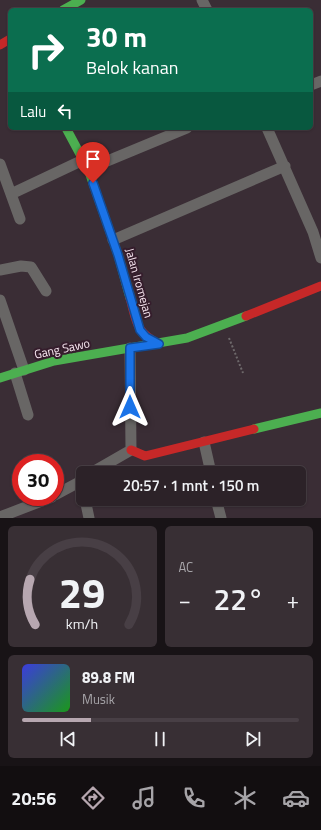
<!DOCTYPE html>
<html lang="id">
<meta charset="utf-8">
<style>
body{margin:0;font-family:"Titillium Web",sans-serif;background:#382f34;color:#f1f3f6;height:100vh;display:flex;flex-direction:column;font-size:15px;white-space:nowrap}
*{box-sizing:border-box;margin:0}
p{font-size:13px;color:#a6a4a8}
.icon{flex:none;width:22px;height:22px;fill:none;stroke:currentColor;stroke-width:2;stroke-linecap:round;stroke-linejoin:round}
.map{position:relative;height:518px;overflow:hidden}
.drawer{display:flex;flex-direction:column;gap:8px;padding:8px;background:#181316;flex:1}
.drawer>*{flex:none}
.banner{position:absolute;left:8px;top:8px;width:305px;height:122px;border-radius:6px;box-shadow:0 1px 3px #0004,0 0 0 1px #483f45;background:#0b6e4f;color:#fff;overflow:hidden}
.speed{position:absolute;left:12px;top:454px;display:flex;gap:8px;font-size:20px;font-weight:700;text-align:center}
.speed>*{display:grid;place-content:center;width:52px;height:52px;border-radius:50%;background:#2c2228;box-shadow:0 1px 3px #0004,0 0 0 1px #483f45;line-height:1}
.speed .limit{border:6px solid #d22;background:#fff;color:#111}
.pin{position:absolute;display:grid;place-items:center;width:34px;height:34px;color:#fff;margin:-41px -17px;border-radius:50% 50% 50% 0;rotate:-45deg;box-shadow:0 0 4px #0007}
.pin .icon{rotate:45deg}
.me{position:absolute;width:44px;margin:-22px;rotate:0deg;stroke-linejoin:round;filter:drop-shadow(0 0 3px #0008)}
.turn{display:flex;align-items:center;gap:14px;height:84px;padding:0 12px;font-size:18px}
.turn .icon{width:52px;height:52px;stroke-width:2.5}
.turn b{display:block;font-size:28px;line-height:34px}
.then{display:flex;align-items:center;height:38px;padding:0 12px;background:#0003;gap:8px;font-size:15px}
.big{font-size:30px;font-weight:600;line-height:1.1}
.drawer .widget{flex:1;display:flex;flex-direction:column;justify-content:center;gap:6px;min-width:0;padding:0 14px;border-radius:6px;background:#382f34}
.drawer .dial{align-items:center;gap:0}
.dial svg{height:104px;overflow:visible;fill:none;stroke:#483f45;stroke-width:7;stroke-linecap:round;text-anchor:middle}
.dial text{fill:#f1f3f6;stroke:none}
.song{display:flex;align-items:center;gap:12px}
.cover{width:48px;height:48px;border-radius:6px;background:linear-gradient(135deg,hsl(240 70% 55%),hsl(120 70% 35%))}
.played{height:4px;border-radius:2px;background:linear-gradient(90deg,#b7a7b0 25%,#483f45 25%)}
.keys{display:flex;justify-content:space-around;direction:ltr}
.heat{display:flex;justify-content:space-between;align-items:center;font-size:22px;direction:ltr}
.drawer .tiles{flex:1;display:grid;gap:8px;grid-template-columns:1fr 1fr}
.widget:last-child{grid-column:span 2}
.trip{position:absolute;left:76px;top:466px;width:230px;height:40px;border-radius:6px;background:#2c2228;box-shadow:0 1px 3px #0004,0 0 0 1px #483f45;font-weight:600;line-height:40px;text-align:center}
.tabs{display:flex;height:64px;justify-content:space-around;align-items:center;background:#120e10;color:#a6a4a8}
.tabs .icon{width:28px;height:28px}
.tabs .selected{color:#b7a7b0}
.tabs b{font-size:18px;color:#f1f3f6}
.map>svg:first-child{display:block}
</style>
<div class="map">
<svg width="321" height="518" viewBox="0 0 321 518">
<rect width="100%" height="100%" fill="#3a2d35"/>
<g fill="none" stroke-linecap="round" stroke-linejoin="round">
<path stroke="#6e696b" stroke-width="2" stroke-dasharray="2 2" stroke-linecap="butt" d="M229,338L243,373"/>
<path stroke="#686665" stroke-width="11" d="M202,0L207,10
M311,85L321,81
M267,128L313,232L321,258
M0,164L20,219
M88,169L187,128
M11,194L83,160
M113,240L285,166
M0,270L21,266L31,267L46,291
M0,300L24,370
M15,373L28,415
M204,442L211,473
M91,473L131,450L130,348
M55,495L83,480
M85,499L89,518
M216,499L221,518
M0,517L52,497"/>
<path stroke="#4caf50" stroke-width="9" d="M63,10L81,0
M66,128L88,169L118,255L130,298
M0,378L54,361L187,338L246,316
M254,429L321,413"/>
<path stroke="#c62828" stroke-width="9" d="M0,45L10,39
M130,298C137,323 135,331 159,344
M246,316L321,286
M131,450L145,456L254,429"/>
</g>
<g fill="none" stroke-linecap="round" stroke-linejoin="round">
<g stroke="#114b97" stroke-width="10">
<path id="route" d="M93,183L118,255L140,330L146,337L159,344L130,348V407"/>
</g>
<use href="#route" stroke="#1a73e8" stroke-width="7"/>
</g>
<g text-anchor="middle" stroke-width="4" stroke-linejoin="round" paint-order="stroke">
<g font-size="12" fill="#fae9f3" stroke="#351d2c">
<text transform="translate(139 283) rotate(74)" y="4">Jalan Iromejan</text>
<text transform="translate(62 349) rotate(-12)" y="4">Gang Sawo</text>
</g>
</g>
</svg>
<div class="speed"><div class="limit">30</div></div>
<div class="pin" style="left:93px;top:183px;background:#d93025"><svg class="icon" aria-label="arrive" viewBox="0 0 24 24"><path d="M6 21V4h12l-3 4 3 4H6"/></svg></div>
<svg class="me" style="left:130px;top:407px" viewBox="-20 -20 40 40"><path d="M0-17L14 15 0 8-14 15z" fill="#1a73e8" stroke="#fff" stroke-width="4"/></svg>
<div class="trip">20:57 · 1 mnt · 150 m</div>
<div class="banner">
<div class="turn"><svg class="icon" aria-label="right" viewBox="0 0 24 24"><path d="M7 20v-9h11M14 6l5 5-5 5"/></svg><div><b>30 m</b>Belok kanan</div></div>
<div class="then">Lalu<svg class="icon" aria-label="left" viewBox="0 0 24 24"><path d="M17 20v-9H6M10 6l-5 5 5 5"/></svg></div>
</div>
</div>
<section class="drawer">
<div class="tiles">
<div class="widget dial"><svg viewBox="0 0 100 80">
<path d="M14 69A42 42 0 1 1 86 69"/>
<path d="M14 69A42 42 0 0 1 10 34" stroke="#b7a7b0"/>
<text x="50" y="56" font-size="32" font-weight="700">29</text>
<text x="50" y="72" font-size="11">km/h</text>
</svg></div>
<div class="widget"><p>AC</p>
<div class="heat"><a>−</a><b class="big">22°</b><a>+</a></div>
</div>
<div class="widget">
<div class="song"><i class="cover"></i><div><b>89.8 FM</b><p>Musik</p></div></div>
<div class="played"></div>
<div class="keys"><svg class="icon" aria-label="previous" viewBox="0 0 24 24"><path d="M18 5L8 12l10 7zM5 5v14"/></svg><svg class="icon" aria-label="pause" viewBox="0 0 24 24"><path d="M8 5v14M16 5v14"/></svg><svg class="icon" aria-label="next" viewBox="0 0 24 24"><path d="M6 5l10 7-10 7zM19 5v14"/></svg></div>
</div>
</div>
</section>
<nav class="tabs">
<b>20:56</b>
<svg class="icon selected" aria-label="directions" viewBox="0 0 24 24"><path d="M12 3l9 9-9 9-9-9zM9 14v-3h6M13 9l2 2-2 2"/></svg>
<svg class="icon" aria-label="music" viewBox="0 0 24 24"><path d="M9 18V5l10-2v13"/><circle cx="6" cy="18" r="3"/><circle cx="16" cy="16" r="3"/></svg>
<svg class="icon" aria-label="phone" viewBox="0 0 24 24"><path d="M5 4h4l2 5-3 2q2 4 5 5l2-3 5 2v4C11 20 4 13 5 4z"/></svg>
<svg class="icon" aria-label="climate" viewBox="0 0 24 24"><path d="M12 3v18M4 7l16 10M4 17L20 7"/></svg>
<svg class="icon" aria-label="car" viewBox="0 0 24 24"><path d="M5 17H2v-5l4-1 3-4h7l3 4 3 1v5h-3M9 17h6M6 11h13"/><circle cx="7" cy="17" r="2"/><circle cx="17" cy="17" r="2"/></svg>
</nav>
